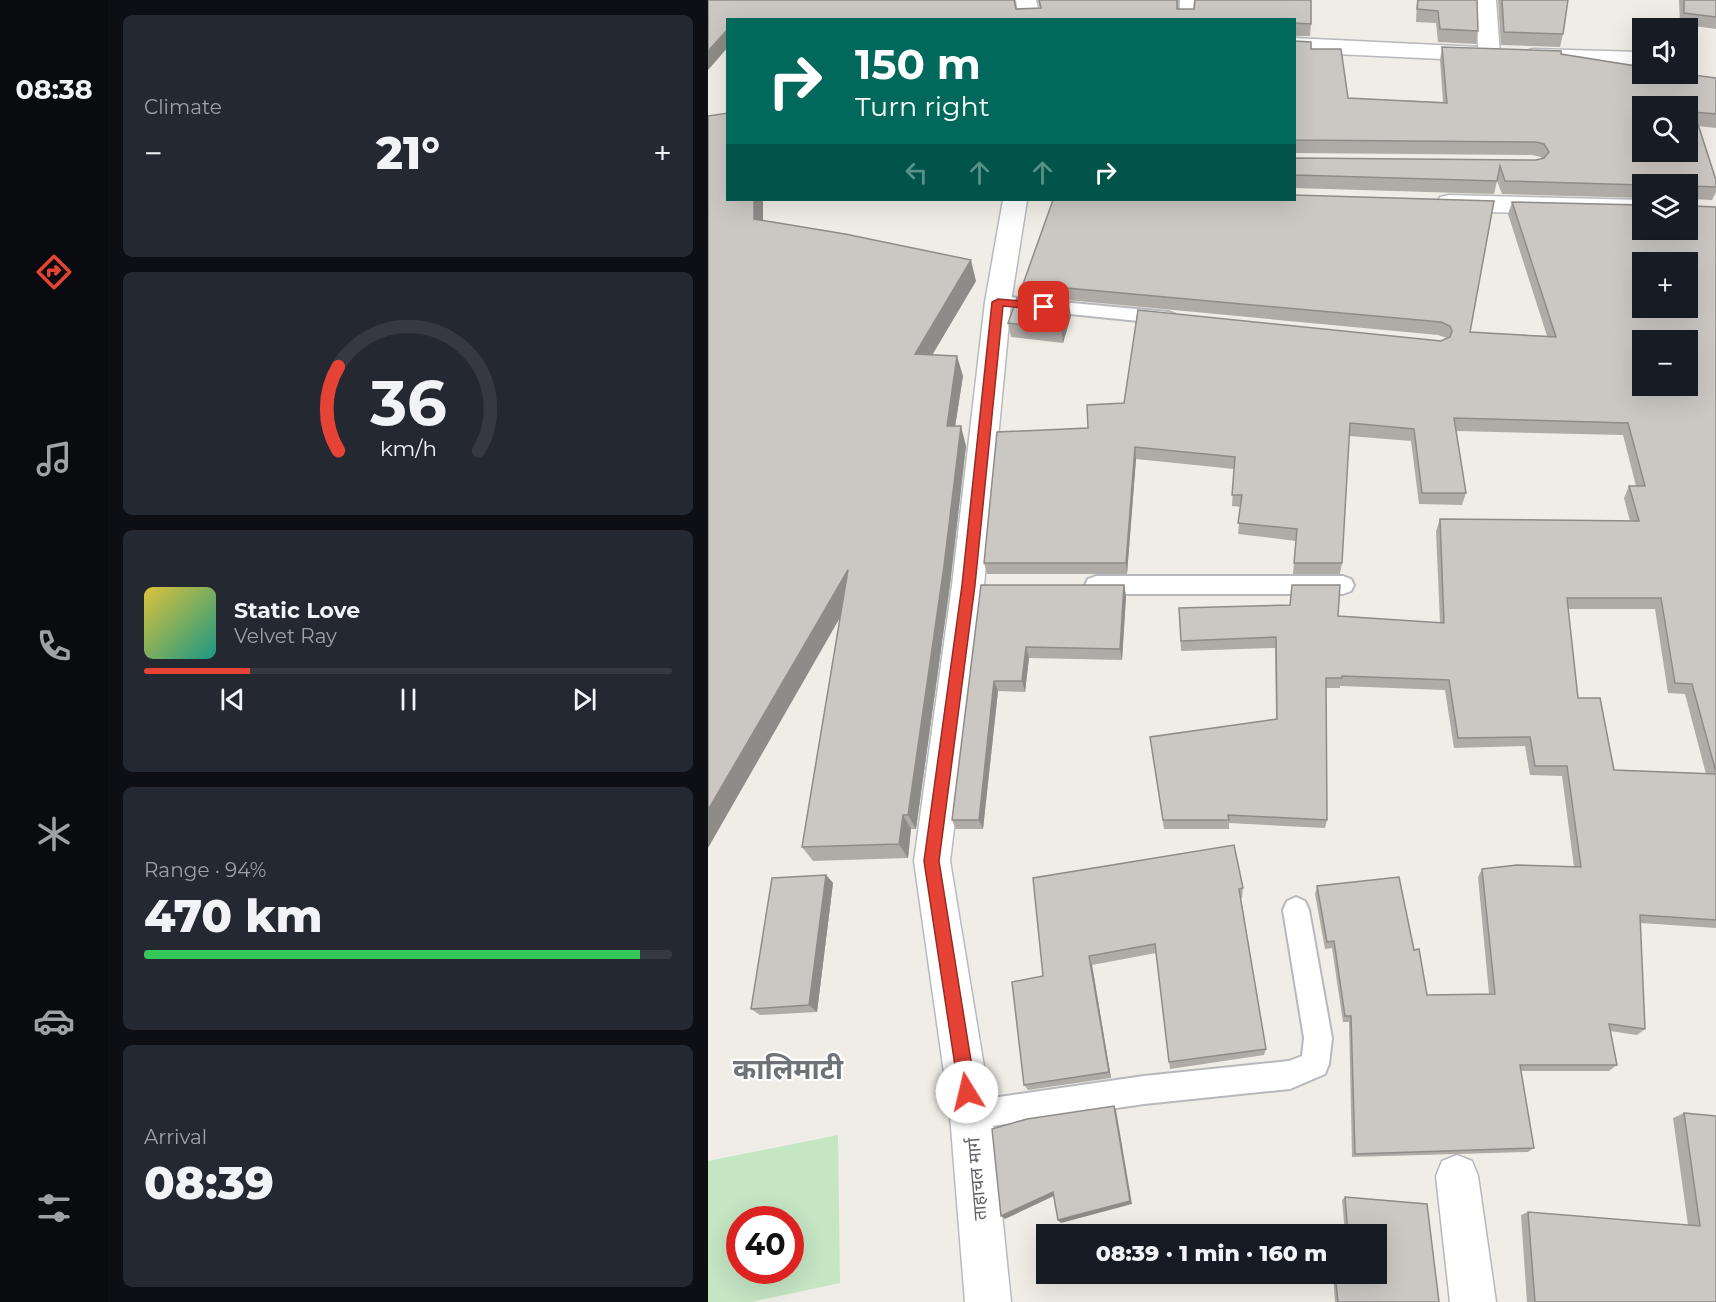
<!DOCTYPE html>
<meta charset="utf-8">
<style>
body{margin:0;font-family:Montserrat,"Noto Sans Devanagari",sans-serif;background:#242831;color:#f1f3f6;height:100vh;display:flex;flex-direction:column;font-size:22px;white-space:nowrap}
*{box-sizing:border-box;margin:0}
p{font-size:20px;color:#9ea1a6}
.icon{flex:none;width:33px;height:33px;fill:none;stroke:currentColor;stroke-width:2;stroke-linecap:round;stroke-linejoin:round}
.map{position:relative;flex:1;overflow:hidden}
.sheet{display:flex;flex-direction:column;gap:15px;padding:15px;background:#0d0f14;width:600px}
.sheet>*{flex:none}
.guide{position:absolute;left:18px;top:18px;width:570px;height:183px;border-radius:0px;box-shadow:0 6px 24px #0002;background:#00695c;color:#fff;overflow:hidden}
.buttons{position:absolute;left:924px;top:18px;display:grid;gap:12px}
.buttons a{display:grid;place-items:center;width:66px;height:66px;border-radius:0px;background:#171b24;box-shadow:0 6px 24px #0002;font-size:30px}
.speed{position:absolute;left:18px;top:1206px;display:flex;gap:12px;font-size:30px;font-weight:700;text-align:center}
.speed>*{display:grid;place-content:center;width:78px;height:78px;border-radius:50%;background:#171b24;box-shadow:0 6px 24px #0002;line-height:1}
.speed .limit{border:9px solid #d22;background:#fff;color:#111}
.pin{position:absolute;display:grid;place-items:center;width:51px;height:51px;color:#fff;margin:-26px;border-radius:12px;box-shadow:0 3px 9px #0006}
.me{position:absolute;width:66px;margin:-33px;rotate:351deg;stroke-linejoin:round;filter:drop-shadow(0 0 4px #0008)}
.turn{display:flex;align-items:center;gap:21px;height:126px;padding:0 30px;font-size:27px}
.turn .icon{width:78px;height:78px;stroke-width:2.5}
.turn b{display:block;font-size:42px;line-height:51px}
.lanes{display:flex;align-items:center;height:57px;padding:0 30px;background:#0003;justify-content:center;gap:30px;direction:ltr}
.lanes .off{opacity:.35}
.big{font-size:45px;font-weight:800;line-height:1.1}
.sheet .widget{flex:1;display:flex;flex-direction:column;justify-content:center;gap:9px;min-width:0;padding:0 21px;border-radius:9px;background:#242831}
.sheet .dial{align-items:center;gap:0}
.dial svg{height:156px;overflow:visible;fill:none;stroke:#363941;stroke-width:7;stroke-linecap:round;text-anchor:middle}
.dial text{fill:#f1f3f6;stroke:none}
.song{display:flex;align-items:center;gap:18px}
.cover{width:72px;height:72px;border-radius:9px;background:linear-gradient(135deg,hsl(50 70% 55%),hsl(170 70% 35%))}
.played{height:6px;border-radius:3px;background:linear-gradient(90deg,#e64236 20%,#363941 20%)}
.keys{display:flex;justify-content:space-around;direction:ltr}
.heat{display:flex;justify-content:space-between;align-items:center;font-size:33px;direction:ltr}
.charge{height:9px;border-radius:4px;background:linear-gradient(90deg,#34c759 94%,#363941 0)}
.trip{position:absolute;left:328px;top:1224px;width:351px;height:60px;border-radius:0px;background:#171b24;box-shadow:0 6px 24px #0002;font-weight:800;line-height:60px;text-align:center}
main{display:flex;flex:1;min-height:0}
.tabs{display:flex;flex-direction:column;width:108px;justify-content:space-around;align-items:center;background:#090b0e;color:#9ea1a6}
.tabs .icon{width:42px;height:42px}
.tabs .active{color:#e64236}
.tabs b{font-size:27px;color:#f1f3f6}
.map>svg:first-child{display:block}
</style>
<main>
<nav class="tabs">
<b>08:38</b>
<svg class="icon active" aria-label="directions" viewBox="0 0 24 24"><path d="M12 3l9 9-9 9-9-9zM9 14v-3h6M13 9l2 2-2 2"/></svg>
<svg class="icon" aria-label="music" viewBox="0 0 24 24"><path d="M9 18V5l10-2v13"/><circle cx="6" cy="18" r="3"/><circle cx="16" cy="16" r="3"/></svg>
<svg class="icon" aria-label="phone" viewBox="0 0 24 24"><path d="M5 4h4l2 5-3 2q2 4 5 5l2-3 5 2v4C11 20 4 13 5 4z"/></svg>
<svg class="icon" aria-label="climate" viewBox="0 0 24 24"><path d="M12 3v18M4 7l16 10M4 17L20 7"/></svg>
<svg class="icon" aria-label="car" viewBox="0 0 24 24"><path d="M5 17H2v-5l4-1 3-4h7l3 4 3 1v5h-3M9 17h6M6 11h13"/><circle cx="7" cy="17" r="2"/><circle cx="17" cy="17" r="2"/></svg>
<svg class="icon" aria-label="filters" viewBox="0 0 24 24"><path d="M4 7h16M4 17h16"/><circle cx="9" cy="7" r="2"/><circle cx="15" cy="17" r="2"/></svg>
</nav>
<section class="sheet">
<div class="widget"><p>Climate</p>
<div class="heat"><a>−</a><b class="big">21°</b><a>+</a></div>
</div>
<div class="widget dial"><svg viewBox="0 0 100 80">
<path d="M14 69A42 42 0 1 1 86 69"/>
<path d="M14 69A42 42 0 0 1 14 26" stroke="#e64236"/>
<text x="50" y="56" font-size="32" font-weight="700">36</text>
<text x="50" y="72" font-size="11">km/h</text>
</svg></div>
<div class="widget">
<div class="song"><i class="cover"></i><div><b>Static Love</b><p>Velvet Ray</p></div></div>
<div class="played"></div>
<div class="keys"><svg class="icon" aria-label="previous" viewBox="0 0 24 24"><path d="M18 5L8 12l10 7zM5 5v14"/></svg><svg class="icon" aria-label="pause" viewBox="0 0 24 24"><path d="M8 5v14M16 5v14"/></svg><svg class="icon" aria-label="next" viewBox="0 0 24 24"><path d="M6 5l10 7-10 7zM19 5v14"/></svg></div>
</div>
<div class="widget"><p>Range · 94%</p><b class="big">470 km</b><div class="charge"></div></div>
<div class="widget"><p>Arrival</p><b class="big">08:39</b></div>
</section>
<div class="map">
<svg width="1008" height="1302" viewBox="0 0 1008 1302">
<rect width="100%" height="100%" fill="#f0ede6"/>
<path fill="#c4e6c3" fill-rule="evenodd" d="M130,1135L132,1283L43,1302H0V1161ZM32,1220H82V1270H32Z"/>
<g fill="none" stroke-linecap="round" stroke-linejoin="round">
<g stroke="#b6b8bc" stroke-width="4">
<path id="lane" d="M472,0H486L485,20H471Z
M290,296L460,312L466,314L469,318L466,322L460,324L284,306L281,302L284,298Z
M388,576H635L643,579L646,585L643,591L635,594H388L380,591L377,585L380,579Z
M588,897L597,901L601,910L624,1038L621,1064L617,1074L582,1089L436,1104L263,1129L253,1125L249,1115L253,1105L263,1101L436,1076L581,1061L594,1056L596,1038L575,910L579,901Z"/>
</g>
<g stroke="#b6b8bc" stroke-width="3">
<path id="street" d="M768,0H788L792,54L789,59L776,61L586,52V38L770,47Z
M825,49L934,52V65L817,61L814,56L817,51Z
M741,195L934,200V216L741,211L732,209L729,203L732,197Z
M749,1155L764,1161L770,1176L788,1302H742L728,1176L734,1161Z"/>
</g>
<g stroke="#b7babf" stroke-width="3">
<path id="secondary" d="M308,0H328L333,20H311Z
M295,200H319L303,302L276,585L242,861L284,1115L303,1302H257L242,1115L206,861L244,585L277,302Z"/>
</g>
<use href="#lane" fill="#fff" fill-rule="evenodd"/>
<use href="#street" fill="#fff" fill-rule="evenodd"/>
<use href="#secondary" fill="#fff" fill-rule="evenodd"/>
</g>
<path fill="#afaca8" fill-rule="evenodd" d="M0,0H307L308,9L332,8L330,0H470V9H486L487,0H603V24L602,36H586V20H20V47L0,70Z
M709,0H769L770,31L768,44L730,42L728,23L708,22Z
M790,0H860L855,34L852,47L793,45Z
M971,0H1008V29L972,24Z
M586,41L603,49L640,98L735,102L732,60L734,47L853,54L1008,78V128L990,126L1008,180V192L1004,200L983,199V204L985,206L1008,207V928L932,923L937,1029L929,1035L902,1031L909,1065L901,1071H812L826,1148L820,1152L644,1157L641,1022H635L624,948L617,949L607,894L609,886L706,950L719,995L781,994L770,877L774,869L866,867L854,776L822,775L817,746L746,748L737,690L632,686V688H618L619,820L617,828L521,823V829H456L442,737L568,719L567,648L473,651L471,608L630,616L732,623L728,531L732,519L922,521L916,498L921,486H928L915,435L748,431L758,493L754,505L711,504L703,441L641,436L634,563L632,574H585L588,541L530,534L533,507L524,506L526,469L428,459L419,574H279L276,563L380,428L416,403L733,341L739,338L730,335L317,296L315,284L586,200L762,332L839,336L800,214L804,202L934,230L980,184H934V198L794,194L789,181L786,194L586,188V158L828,160L834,159L833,157L824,155L586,153ZM860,609H947L960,693L977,694L998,774L906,770L870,698Z
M20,200H55V221L268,281L224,355L255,376L247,426L258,446L242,585L208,829H203L200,858L105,861L94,847L132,617Z
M363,316L355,343L303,337L300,323Z
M273,585H416L418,596L414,660L321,658L317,692L290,691L275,829H248L244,820Z
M118,875L125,883L109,1012L52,1015L43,1009Z
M325,878L535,888L534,898H533L558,1049L556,1055L462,1069L448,953L384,965L403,1078L320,1090L316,1085L335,976Z
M976,1113L1008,1302H819L813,1215L820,1212L980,1225L965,1118Z
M637,1197L731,1302H627L625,1274H669L637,1234L634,1200Z"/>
<path fill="#8e8c88" d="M20,29V47L0,70V51Z
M46,200H55V240L46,219Z
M263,260L268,281L213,374L207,354Z
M361,303L363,316L355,343L353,329Z
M249,356L255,376L244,446L239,426Z
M253,426L258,446L242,585L208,829L200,815Z
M427,447L428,459L419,574L418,563Z
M140,570L149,588L0,848V810Z
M416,585L418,596L414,660L412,649Z
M318,647L321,658L317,692L314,681Z
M286,681L290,691L275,829L271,820Z
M195,815L203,829L200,858L191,844Z
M118,875L125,883L109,1012L101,1005Z
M381,956L384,965L403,1078L401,1072Z
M406,1106L408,1110L424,1204L353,1223L350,1220Z
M345,1192L348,1195L297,1219L293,1216Z"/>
<path fill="#cbc8c3" stroke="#8e8c88" stroke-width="1.5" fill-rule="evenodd" d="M0,0H306L308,9L333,8L331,0H469V9H486L487,0H603V24L586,23V20H20V29L0,51Z
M710,0H769L770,31L732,29L730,11L709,9Z
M794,0H860L855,34L796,32Z
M976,0H1008V17L976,13Z
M586,41L603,42V49H633L640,98L739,103L734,47L853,51V54L934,67V74H977L1008,78V114L986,112L1008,180V187L984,186L983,204L985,206L1008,207V772L984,684L967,683L953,598H859L870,698H892L906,770L1008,774V920L932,915L937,1029L901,1024L909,1065H812L826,1148L647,1154L643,1016H637L626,941L619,942L609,886L691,877L706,950L711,949L719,995L787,994L774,869L809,865L873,867L859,766H827L822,737L750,738L741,680L634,676V678H618L619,820L520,815L521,820H455L442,737L569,719L568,637L473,641L471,608L582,605L584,585H632L630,616L736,623L732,519L931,521L921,486H937L920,423L746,418L758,493H714L706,429L642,423L634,563H586L589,529L530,523L534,495H524L527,457L427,447L418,563H276L289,432L380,428L379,405L416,403L430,310L733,341L742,337L744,331L742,326L733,322L315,284L345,200H586V195L786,201L762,332L848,337L804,202L934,205V230H980V184L934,185L797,181L792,166L789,181L587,175L586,177V158L828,160L836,158L841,152L836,144L828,142L586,140ZM934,106H980V152H934ZM934,262H980V308H934ZM934,340H980V386H934Z
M20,113V200H46V219L137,234L263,260L207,354L249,356L239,426H253L236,566L200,815H195L191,844L94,847L140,570L0,810V116Z
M309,298L361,303L353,329L300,323Z
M273,585H416L412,649L318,647L314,681H286L271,820H244Z
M526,845L535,888L531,889L558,1049L461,1062L447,944L381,956L401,1072L316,1085L304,982L335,976L325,878Z
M118,875L101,1005L43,1009L64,878Z
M406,1106L422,1201L350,1220L345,1192L293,1216L284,1129L319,1119Z
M976,1113L1008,1116V1302H827L820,1212L992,1226Z
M637,1197L719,1204L731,1302H630L627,1274H669V1234H632H640Z"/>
<path fill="#e64236" stroke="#962b23" stroke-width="1.5" d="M290,299L336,303L341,307L336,310L295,306L267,585L231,861L268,1092L265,1098L259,1100L253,1098L251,1092L216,861L254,585L284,302Z"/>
<g text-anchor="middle" stroke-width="4.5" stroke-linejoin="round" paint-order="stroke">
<g font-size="18" fill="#5e6166" stroke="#fff">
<text transform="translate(269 1179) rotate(-95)" y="6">ताहाचल मार्ग</text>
</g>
<g font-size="28" font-weight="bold" fill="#6f7378" stroke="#fff">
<text x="80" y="1079">कालिमाटी</text>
</g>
</g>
</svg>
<div class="buttons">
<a><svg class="icon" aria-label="sound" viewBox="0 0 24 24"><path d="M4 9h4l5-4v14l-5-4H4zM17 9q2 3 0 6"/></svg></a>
<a><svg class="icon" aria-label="search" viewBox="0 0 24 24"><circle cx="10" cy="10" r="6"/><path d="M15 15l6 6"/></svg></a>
<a><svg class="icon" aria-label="layers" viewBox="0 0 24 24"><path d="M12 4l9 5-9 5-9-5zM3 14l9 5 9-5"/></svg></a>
<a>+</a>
<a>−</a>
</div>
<div class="speed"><div class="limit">40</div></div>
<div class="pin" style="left:336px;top:307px;background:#d93025"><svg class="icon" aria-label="arrive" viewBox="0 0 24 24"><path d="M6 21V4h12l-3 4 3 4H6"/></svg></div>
<svg class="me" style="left:259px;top:1092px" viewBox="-20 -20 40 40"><circle r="19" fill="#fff"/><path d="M0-13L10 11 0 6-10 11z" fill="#e64236"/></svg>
<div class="trip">08:39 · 1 min · 160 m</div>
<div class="guide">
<div class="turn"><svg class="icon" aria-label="right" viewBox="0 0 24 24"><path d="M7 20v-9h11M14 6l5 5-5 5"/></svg><div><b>150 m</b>Turn right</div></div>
<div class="lanes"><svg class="icon off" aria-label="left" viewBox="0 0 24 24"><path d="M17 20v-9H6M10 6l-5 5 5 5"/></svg><svg class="icon off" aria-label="ahead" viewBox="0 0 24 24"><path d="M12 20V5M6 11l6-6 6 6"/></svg><svg class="icon off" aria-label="ahead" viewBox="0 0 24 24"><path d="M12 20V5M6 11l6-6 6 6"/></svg><svg class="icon" aria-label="right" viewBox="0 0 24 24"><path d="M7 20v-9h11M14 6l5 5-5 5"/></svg></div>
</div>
</div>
</main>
